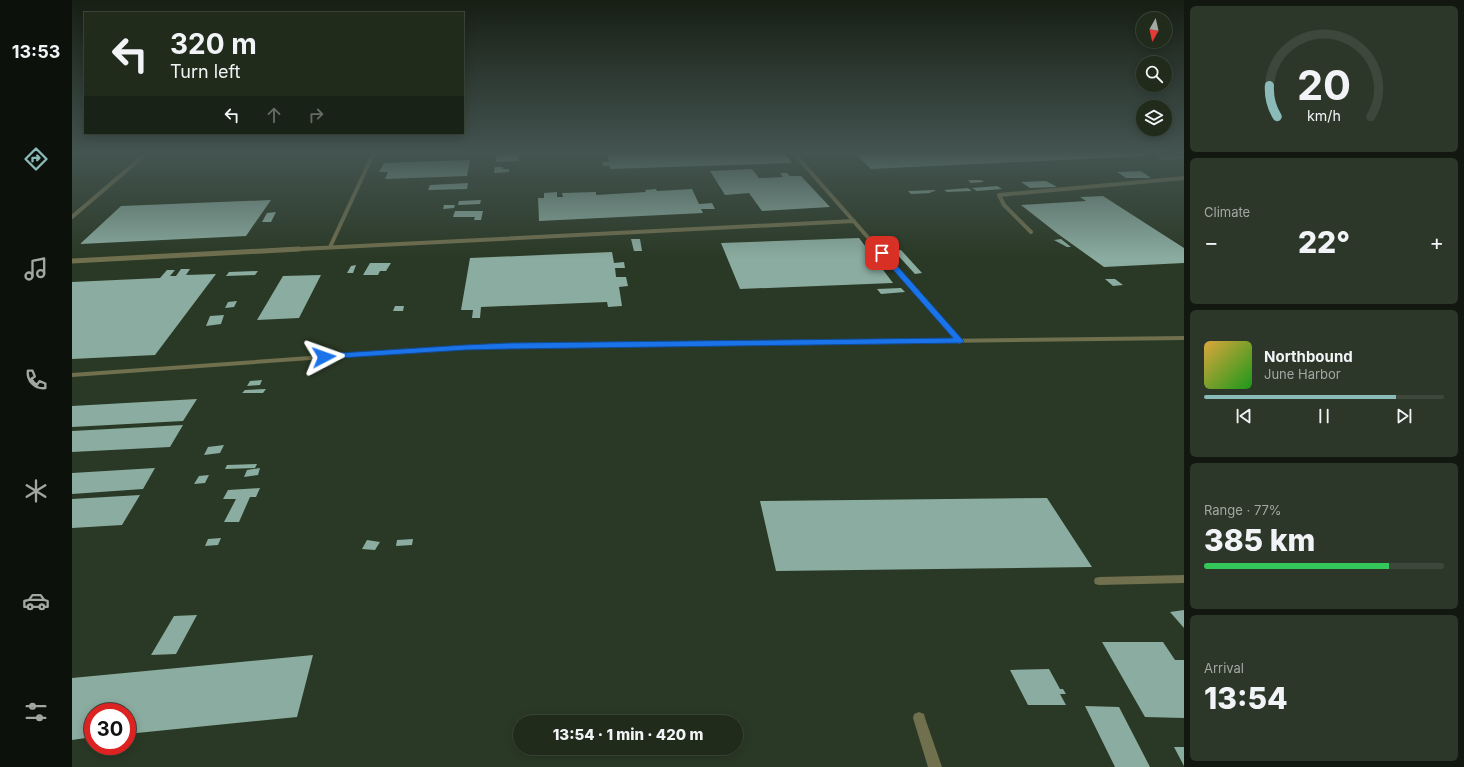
<!DOCTYPE html>
<meta charset="utf-8">
<style>
body{margin:0;font-family:Inter,sans-serif;background:#2d3729;color:#f1f3f6;height:100vh;display:flex;flex-direction:column;font-size:15px;white-space:nowrap}
*{box-sizing:border-box;margin:0}
p{font-size:13px;color:#a2a7a3}
.icon{flex:none;width:22px;height:22px;fill:none;stroke:currentColor;stroke-width:2;stroke-linecap:round;stroke-linejoin:round}
.map{position:relative;flex:1;overflow:hidden}
.panel{display:flex;flex-direction:column;gap:6px;padding:6px;background:#12180f;width:280px}
.panel>*{flex:none}
.hud{position:absolute;left:12px;top:12px;width:380px;height:122px;border-radius:0px;box-shadow:0 2px 10px #0003,0 0 0 1px #3d473b;background:#202b1c;color:#f1f3f6;overflow:hidden}
.needle{width:26px;rotate:188deg}
.tools{position:absolute;left:1064px;top:12px;display:grid;gap:8px}
.tools a{display:grid;place-items:center;width:36px;height:36px;border-radius:50%;background:#202b1c;box-shadow:0 2px 10px #0003,0 0 0 1px #3d473b;font-size:20px}
.speed{position:absolute;left:12px;top:703px;display:flex;gap:8px;font-size:20px;font-weight:700;text-align:center}
.speed>*{display:grid;place-content:center;width:52px;height:52px;border-radius:50%;background:#202b1c;box-shadow:0 2px 10px #0003,0 0 0 1px #3d473b;line-height:1}
.speed .limit{border:6px solid #d22;background:#fff;color:#111}
.pin{position:absolute;display:grid;place-items:center;width:34px;height:34px;color:#fff;margin:-17px;border-radius:8px;box-shadow:0 2px 6px #0006}
.me{position:absolute;width:44px;margin:-22px;rotate:86deg;stroke-linejoin:round;filter:drop-shadow(0 0 3px #0008)}
.turn{display:flex;align-items:center;gap:14px;height:84px;padding:0 20px;font-size:18px}
.turn .icon{width:52px;height:52px;stroke-width:2.5}
.turn b{display:block;font-size:28px;line-height:34px}
.lanes{display:flex;align-items:center;height:38px;padding:0 20px;background:#0003;justify-content:center;gap:20px;direction:ltr}
.lanes .off{opacity:.35}
.big{font-size:30px;font-weight:800;line-height:1.1}
.panel .widget{flex:1;display:flex;flex-direction:column;justify-content:center;gap:6px;min-width:0;padding:0 14px;border-radius:6px;background:#2d3729}
.panel .dial{align-items:center;gap:0}
.dial svg{height:104px;overflow:visible;fill:none;stroke:#3d473b;stroke-width:7;stroke-linecap:round;text-anchor:middle}
.dial text{fill:#f1f3f6;stroke:none}
.song{display:flex;align-items:center;gap:12px}
.cover{width:48px;height:48px;border-radius:6px;background:linear-gradient(135deg,hsl(40 70% 55%),hsl(120 70% 35%))}
.played{height:4px;border-radius:2px;background:linear-gradient(90deg,#8bbbb9 80%,#3d473b 80%)}
.keys{display:flex;justify-content:space-around;direction:ltr}
.heat{display:flex;justify-content:space-between;align-items:center;font-size:22px;direction:ltr}
.charge{height:6px;border-radius:3px;background:linear-gradient(90deg,#34c759 77%,#3d473b 0)}
.trip{position:absolute;left:441px;top:715px;width:230px;height:40px;border-radius:20px;background:#202b1c;box-shadow:0 2px 10px #0003,0 0 0 1px #3d473b;font-weight:800;line-height:40px;text-align:center}
main{display:flex;flex:1;min-height:0}
.menu{display:flex;flex-direction:column;width:72px;justify-content:space-around;align-items:center;background:#0d110b;color:#a2a7a3}
.menu .icon{width:28px;height:28px}
.menu .selected{color:#8bbbb9}
.menu b{font-size:18px;color:#f1f3f6}
.map>svg:first-child{display:block}
</style>
<main>
<nav class="menu">
<b>13:53</b>
<svg class="icon selected" aria-label="directions" viewBox="0 0 24 24"><path d="M12 3l9 9-9 9-9-9zM9 14v-3h6M13 9l2 2-2 2"/></svg>
<svg class="icon" aria-label="music" viewBox="0 0 24 24"><path d="M9 18V5l10-2v13"/><circle cx="6" cy="18" r="3"/><circle cx="16" cy="16" r="3"/></svg>
<svg class="icon" aria-label="phone" viewBox="0 0 24 24"><path d="M5 4h4l2 5-3 2q2 4 5 5l2-3 5 2v4C11 20 4 13 5 4z"/></svg>
<svg class="icon" aria-label="climate" viewBox="0 0 24 24"><path d="M12 3v18M4 7l16 10M4 17L20 7"/></svg>
<svg class="icon" aria-label="car" viewBox="0 0 24 24"><path d="M5 17H2v-5l4-1 3-4h7l3 4 3 1v5h-3M9 17h6M6 11h13"/><circle cx="7" cy="17" r="2"/><circle cx="17" cy="17" r="2"/></svg>
<svg class="icon" aria-label="filters" viewBox="0 0 24 24"><path d="M4 7h16M4 17h16"/><circle cx="9" cy="7" r="2"/><circle cx="15" cy="17" r="2"/></svg>
</nav>
<div class="map">
<svg width="1112" height="767" viewBox="0 0 1112 767">
<rect width="100%" height="100%" fill="#2a3925"/>
<path fill="#8baca0" d="M535,152H712L720,163L538,169L537,165L531,166L530,162H537Z
M781,152H1067L1076,156L799,169Z
M446,154L447,161L424,162V155Z
M398,160L395,176L313,179L316,172H307L312,163Z
M423,167H431V169H437V172L422,173Z
M680,169L687,178L711,177L708,173H715L718,176H729L758,207L690,211L677,193L653,195L638,171Z
M1069,171L1079,178H1054L1045,172Z
M896,180H909L912,182L899,183Z
M974,181L985,187L958,188L949,182Z
M396,183L395,189L356,190L358,185Z
M925,186L930,189L905,191L900,188Z
M896,188L900,191L875,192L872,190Z
M584,189L585,191L620,189L627,204L640,203L643,209H629L631,213L467,221L466,198H472V193L485,192V197H491L490,193L524,192V195L574,192L573,190Z
M862,190L864,191L858,192L859,193L839,194L836,191Z
M1031,196L1112,248V263L1032,267L986,234L949,205L1014,201L1008,197Z
M199,200L174,236L8,244L49,206Z
M409,200L408,204L386,205L387,201Z
M372,205H383L382,208L371,209Z
M383,211H411L409,220H402L403,217H381Z
M204,212L199,222H190L195,213Z
M787,238L821,283L668,289L649,243Z
M559,239H568L570,251H562Z
M989,239L999,247H995L982,240Z
M829,250L850,273L843,274L822,251Z
M540,252L542,263L552,262L553,268H543L544,277H554L556,286L547,287L550,306L536,307L535,302L409,307L408,318H400L401,310H389L398,258Z
M298,263H319L314,271H308L306,275H291Z
M284,265L281,273H275L279,266Z
M109,269H118L114,275L144,274L83,355L0,359V282L88,278L95,270H103L98,276H104Z
M186,271L183,275L154,276L157,272Z
M249,275L227,318L185,320L211,276Z
M1033,279H1043L1051,285L1041,286Z
M829,288L833,292L809,294L805,289Z
M165,301L162,307L153,308L156,302Z
M323,306H332L331,311H321Z
M152,315L149,324L134,326L138,316Z
M190,380L188,385L175,386L178,381Z
M194,389L191,393H170L173,390Z
M125,399L111,421L0,427V406Z
M111,425L98,447L0,452V431Z
M152,445L148,453L132,455L136,447Z
M185,464L183,468L153,469L155,465Z
M83,468L71,489L0,494V473Z
M188,468L186,475L172,477L175,470Z
M137,475L133,483L122,484L127,476Z
M188,488L184,497H178L167,522H152L164,499H151L156,490Z
M68,495L50,525L0,528V499Z
M975,498L1020,567L704,571L688,501Z
M149,538L146,545L133,546L136,539Z
M341,539L340,545L324,546L325,540Z
M295,540L308,542L303,550L290,549Z
M1112,610V628L1098,612Z
M125,615L104,654L79,655L102,616Z
M1030,642H1091L1103,660H1112V718L1073,717Z
M241,655L225,717L55,734V712H21V737L0,740V678Z
M977,669L988,689H991L994,694H988L994,705H956L938,670Z
M1013,706L1047,707L1078,767H1043Z
M1102,747H1112V766Z"/>
<g fill="none" stroke-linecap="round" stroke-linejoin="round">
<path stroke="#706f4e" stroke-width="4" d="M721,152L807,250
M1088,158L1112,157
M0,217L76,152
M959,232L932,205L927,195L1112,178
M258,247L302,152
M208,250L782,221"/>
<path stroke="#706f4e" stroke-width="5" d="M807,249L887,341
M0,261L227,249"/>
<path fill="#706f4e" fill-rule="evenodd" d="M1112,336V340L393,349L0,377V373L393,345Z
M1112,575V583L1027,585L1023,584L1022,581L1023,578L1027,577Z
M847,712L852,714L853,718L870,767H856L841,718L842,714Z"/>
</g>
<linearGradient id="sky" x2="0" y2="1"><stop stop-color="#171f14"/><stop offset="0.59" stop-color="#445451"/><stop offset="1" stop-color="#445451" stop-opacity="0"/></linearGradient>
<rect width="1112" height="259" fill="url(#sky)"/>
<path fill="#1a73e8" stroke="#114b97" d="M810,251L813,252L890,339L892,341L890,343L437,349L393,350L252,359L247,357L252,354L393,345L437,343L881,338L808,255L807,253Z"/>
</svg>
<div class="tools">
<a><svg class="needle" viewBox="-14 -14 28 28"><path d="M0-13l5 13h-10z" fill="#e53935"/><path d="M0 13l5-13h-10z" fill="#a2a7a3"/></svg></a>
<a><svg class="icon" aria-label="search" viewBox="0 0 24 24"><circle cx="10" cy="10" r="6"/><path d="M15 15l6 6"/></svg></a>
<a><svg class="icon" aria-label="layers" viewBox="0 0 24 24"><path d="M12 4l9 5-9 5-9-5zM3 14l9 5 9-5"/></svg></a>
</div>
<div class="speed"><div class="limit">30</div></div>
<div class="pin" style="left:810px;top:253px;background:#d93025"><svg class="icon" aria-label="arrive" viewBox="0 0 24 24"><path d="M6 21V4h12l-3 4 3 4H6"/></svg></div>
<svg class="me" style="left:252px;top:357px" viewBox="-20 -20 40 40"><path d="M0-17L14 15 0 8-14 15z" fill="#1a73e8" stroke="#fff" stroke-width="4"/></svg>
<div class="trip">13:54 · 1 min · 420 m</div>
<div class="hud">
<div class="turn"><svg class="icon" aria-label="left" viewBox="0 0 24 24"><path d="M17 20v-9H6M10 6l-5 5 5 5"/></svg><div><b>320 m</b>Turn left</div></div>
<div class="lanes"><svg class="icon" aria-label="left" viewBox="0 0 24 24"><path d="M17 20v-9H6M10 6l-5 5 5 5"/></svg><svg class="icon off" aria-label="ahead" viewBox="0 0 24 24"><path d="M12 20V5M6 11l6-6 6 6"/></svg><svg class="icon off" aria-label="right" viewBox="0 0 24 24"><path d="M7 20v-9h11M14 6l5 5-5 5"/></svg></div>
</div>
</div>
<section class="panel">
<div class="widget dial"><svg viewBox="0 0 100 80">
<path d="M14 69A42 42 0 1 1 86 69"/>
<path d="M14 69A42 42 0 0 1 8 45" stroke="#8bbbb9"/>
<text x="50" y="56" font-size="32" font-weight="700">20</text>
<text x="50" y="72" font-size="11">km/h</text>
</svg></div>
<div class="widget"><p>Climate</p>
<div class="heat"><a>−</a><b class="big">22°</b><a>+</a></div>
</div>
<div class="widget">
<div class="song"><i class="cover"></i><div><b>Northbound</b><p>June Harbor</p></div></div>
<div class="played"></div>
<div class="keys"><svg class="icon" aria-label="previous" viewBox="0 0 24 24"><path d="M18 5L8 12l10 7zM5 5v14"/></svg><svg class="icon" aria-label="pause" viewBox="0 0 24 24"><path d="M8 5v14M16 5v14"/></svg><svg class="icon" aria-label="next" viewBox="0 0 24 24"><path d="M6 5l10 7-10 7zM19 5v14"/></svg></div>
</div>
<div class="widget"><p>Range · 77%</p><b class="big">385 km</b><div class="charge"></div></div>
<div class="widget"><p>Arrival</p><b class="big">13:54</b></div>
</section>
</main>
